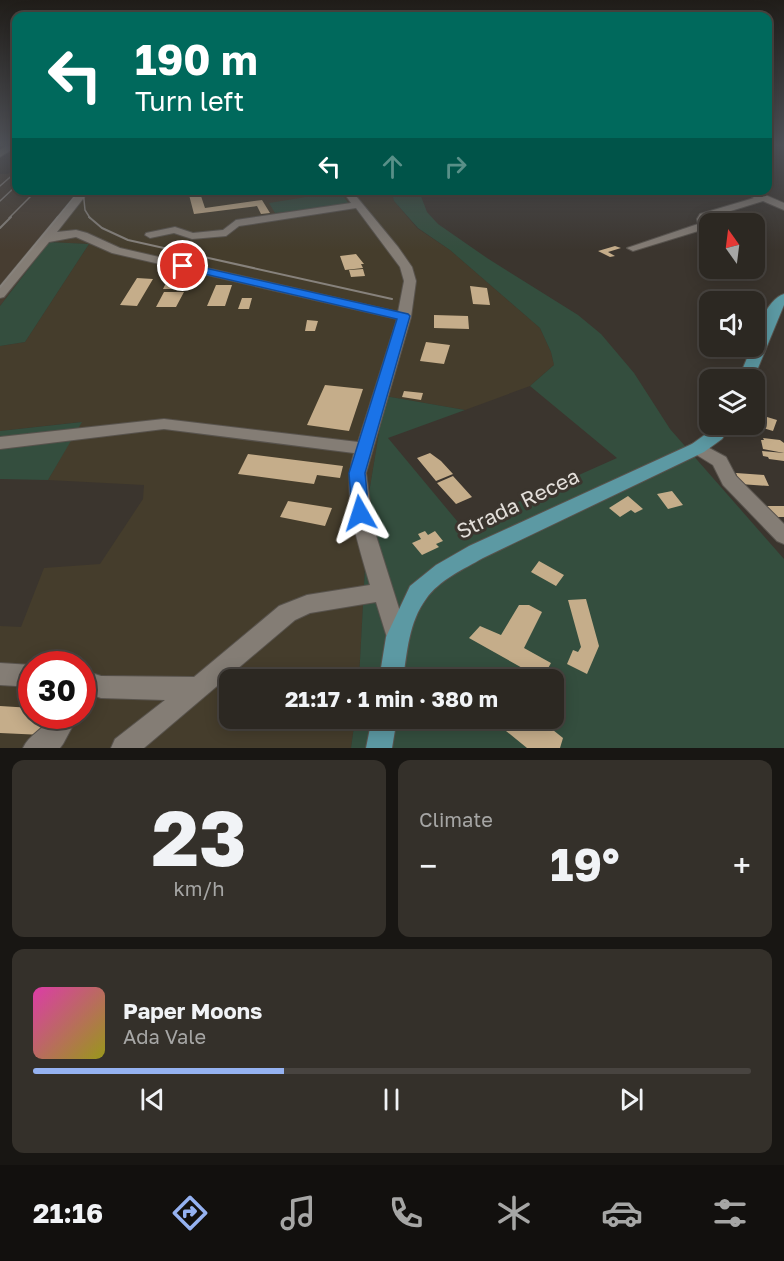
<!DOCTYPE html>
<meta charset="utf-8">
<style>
body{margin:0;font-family:"Golos Text",sans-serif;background:#34302a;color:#f1f3f6;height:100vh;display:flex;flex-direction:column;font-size:22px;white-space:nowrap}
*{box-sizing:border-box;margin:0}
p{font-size:20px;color:#a6a6a5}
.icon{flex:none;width:33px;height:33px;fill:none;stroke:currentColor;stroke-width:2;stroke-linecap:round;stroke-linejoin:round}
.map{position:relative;height:748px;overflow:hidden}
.details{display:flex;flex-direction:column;gap:12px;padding:12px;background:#181613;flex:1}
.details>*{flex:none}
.guide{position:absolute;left:12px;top:12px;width:760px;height:183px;border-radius:12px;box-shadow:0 3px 15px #0003,0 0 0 2px #484440;background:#00695c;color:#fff;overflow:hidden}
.needle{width:39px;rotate:346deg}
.controls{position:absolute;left:699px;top:213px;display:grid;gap:12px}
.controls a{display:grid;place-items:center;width:66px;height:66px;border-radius:12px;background:#2c2822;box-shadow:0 3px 15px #0003,0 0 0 2px #484440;font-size:30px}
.speed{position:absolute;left:18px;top:651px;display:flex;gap:12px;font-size:30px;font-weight:700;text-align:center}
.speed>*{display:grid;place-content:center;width:78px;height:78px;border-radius:50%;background:#2c2822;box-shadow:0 3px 15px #0003,0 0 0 2px #484440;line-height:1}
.speed .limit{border:9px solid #d22;background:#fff;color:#111}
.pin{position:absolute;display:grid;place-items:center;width:51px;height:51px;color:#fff;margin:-26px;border:3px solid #fff;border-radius:50%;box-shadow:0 2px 6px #0007}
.me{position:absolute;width:66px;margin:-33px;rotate:354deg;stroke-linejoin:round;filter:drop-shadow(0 0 4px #0008)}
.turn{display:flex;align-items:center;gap:21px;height:126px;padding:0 24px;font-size:27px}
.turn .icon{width:78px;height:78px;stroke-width:2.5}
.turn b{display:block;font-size:42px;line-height:51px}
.lanes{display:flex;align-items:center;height:57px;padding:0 24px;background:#0003;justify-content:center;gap:30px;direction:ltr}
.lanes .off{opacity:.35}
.big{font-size:45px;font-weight:700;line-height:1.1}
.details .widget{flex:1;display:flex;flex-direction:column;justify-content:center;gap:9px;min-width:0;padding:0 21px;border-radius:12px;background:#34302a}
.details .dial{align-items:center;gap:0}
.dial b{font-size:78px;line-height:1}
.song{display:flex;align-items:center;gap:18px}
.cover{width:72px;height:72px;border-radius:9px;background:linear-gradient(135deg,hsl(320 70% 55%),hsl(60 70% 35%))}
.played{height:6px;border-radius:3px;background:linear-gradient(90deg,#95b2f1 35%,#484440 35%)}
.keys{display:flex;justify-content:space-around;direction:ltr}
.heat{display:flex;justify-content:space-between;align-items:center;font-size:33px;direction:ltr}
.details .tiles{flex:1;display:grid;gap:12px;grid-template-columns:1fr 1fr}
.widget:last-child{grid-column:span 2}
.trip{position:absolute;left:219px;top:669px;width:345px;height:60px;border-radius:12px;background:#2c2822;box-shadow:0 3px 15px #0003,0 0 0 2px #484440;font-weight:700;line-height:60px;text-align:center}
.tabs{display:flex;height:96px;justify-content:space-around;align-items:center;background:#12100e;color:#a6a6a5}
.tabs .icon{width:42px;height:42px}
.tabs .selected{color:#95b2f1}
.tabs b{font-size:27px;color:#f1f3f6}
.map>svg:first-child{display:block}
</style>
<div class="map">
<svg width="784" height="748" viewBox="0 0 784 748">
<rect width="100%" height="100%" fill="#3b352e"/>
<path fill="#473d31" d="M16,166V190L88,191L0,306V174H8Z"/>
<path fill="#453d2c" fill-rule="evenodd" d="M391,190L394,201L417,228L450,250L540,328L551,352L554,365L530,386L465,410L385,396L369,493L359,679L230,680V718L355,719L351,748H0V626L21,627L44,568L100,564L143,499L144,485L48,480L81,422L0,431V346L25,342L89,244L49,242L88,191ZM32,664H82V716H32Z"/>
<path fill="#344e3e" d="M339,190L349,204L275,213L269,203L325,194L324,191Z
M391,191H419L427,212L438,224L487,258L578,315L601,334L634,373L670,429L784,559V748H351L355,719L554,718V680L359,679L369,493L385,396L465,410L388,438L462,527L617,458L530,386L554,365L551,352L540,328L450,250L418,228L394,201Z
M49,242L89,244L25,342L0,346V306Z
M82,422L48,480L0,479V431Z"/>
<path fill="#c5ad8a" d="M199,190L205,208L262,200L270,213L261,214L257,206L194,214L188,191Z
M615,246L621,248L608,252L615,256L610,257L598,251Z
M356,254L364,264H361L363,268L345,270L340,256Z
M363,269L365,276L351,277L349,270Z
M137,278L153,279L137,306L120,305Z
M166,283H184L182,289H163Z
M216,285H232L225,306H207Z
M470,286L487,288L490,305L473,304Z
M164,292H184L176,307H156Z
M242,298H252L249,309H238Z
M434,315L468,316L469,329L434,328Z
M307,320L318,321L315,331H305Z
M426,342L450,345L444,364L420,361Z
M325,385L363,389L349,431L307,425Z
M404,391L423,393L421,400L402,397Z
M754,413L777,420L773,431L763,428L764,424L754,421Z
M763,438L780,440L784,443V453L763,449L761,440H764Z
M762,451L784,453V461L769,459L768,457L763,456Z
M430,453L441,461L453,474L436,481L417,458Z
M248,454L343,466L340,478L317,475L314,484L238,474Z
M736,473L764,475L769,486L740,484Z
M453,476L472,497L456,504L437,483Z
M672,491L683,505L668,509L657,494Z
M628,496L643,509L635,513L631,510L620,517L609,508Z
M288,501L332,508L325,526L280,517Z
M766,506H784V517H772Z
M425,531L428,535L435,531L443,541L436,544L439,547L422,555L412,543L421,539L418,534Z
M539,561L564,575L556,586L531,572Z
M586,599L599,646L587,674L567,664L573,650L578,652L581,647L568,600Z
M519,605H529L542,612L524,648L551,663L542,679L469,638L480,626L501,635Z
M0,706L32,708V716H51L43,735L0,733Z
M490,718H538L563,738L560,748H527Z"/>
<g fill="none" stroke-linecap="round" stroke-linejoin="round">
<g stroke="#58534d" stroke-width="2">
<path id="minor" d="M8,145H16V147L0,157V150Z
M80,190H90L57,232L76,230L87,233L120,248L398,312L404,281L400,267L356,208L239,226L226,236L192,239L174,233L150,238L145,235L146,233L175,227L193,233L223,230L236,220L351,203L342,190H351L398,247L412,267L416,281L411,317L366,473L373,526L408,637L405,644L397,647L389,644L376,602L310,613L295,620L144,748H111L115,739L165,700L101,698L82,692V670L101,676L194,677L279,606L307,595L370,585C358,543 341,496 354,453L164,429L0,449V437L164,419L358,442L397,319L112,253L76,237L49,242L4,297L0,298V286Z
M741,190H754L784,203V210L763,201L708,218V228L633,251L627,248L698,224L697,219L700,214L754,198Z
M698,442L726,457L736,476L784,524V544L777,541L723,485L713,465L692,452L689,448L692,444Z
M0,663L32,665V687L0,685Z
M52,716H78L63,744L60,748H23C29,734 44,730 52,716Z"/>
</g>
<g stroke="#58534d" stroke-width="2">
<path id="major" d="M784,294V305L753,380H738L752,346H754C754,331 768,299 784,294Z
M715,424H732L722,439L704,452L483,558C464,569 439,580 426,599C409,622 407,652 403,680H379L386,637L410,586L436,565L469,546L692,444L710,431Z
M372,718H397L392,748H366Z"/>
</g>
<use href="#minor" fill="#847d75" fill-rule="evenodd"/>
<use href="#major" fill="#5c99a3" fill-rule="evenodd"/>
<path stroke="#87827c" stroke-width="1.5" d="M0,186L16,172
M83,190L85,210L90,218
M0,201L16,186
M9,218L37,190
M57,218L80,190"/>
<path stroke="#87827c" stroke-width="2" d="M89,217L102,228L128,240L392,299
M0,228L11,217
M0,287L58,217"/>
</g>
<linearGradient id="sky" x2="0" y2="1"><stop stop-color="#201d19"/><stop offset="0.58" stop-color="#4f5157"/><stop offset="1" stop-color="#4f5157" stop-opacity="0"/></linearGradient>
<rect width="784" height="250" fill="url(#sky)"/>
<path fill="#1a73e8" stroke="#114b97" stroke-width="1.5" d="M183,263L408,314L410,316L365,473L369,513L367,518L360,520L354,518L352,513L349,473L397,319L179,268L177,266Z"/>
<g text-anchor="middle" stroke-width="6" stroke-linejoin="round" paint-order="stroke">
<g font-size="21" fill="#e3dfda" stroke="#3b352e">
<text transform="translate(518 504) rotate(-26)" y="7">Strada Recea</text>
</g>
</g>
</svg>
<div class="controls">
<a><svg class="needle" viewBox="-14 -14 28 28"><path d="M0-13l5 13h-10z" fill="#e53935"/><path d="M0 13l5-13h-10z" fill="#a6a6a5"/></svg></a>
<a><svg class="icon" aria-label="sound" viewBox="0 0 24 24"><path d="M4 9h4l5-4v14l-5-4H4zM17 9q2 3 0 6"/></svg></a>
<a><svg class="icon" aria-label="layers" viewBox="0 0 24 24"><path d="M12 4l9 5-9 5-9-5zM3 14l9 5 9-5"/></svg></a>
</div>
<div class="speed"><div class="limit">30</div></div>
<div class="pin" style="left:183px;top:266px;background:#d93025"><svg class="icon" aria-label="arrive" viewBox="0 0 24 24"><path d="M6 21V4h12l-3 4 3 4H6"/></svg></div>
<svg class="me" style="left:360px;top:513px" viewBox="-20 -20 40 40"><path d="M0-17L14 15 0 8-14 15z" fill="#1a73e8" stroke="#fff" stroke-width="4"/></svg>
<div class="trip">21:17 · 1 min · 380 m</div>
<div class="guide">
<div class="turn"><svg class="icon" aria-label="left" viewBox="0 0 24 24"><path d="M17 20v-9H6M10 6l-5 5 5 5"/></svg><div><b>190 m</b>Turn left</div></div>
<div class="lanes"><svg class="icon" aria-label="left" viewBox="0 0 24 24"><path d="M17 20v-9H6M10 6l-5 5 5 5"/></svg><svg class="icon off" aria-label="ahead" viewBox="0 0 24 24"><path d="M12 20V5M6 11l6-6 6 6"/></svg><svg class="icon off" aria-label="right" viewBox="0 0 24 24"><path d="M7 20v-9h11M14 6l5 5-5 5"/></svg></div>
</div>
</div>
<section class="details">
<div class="tiles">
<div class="widget dial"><b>23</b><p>km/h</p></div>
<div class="widget"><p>Climate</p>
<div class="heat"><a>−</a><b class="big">19°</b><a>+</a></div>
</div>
<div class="widget">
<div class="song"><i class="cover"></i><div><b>Paper Moons</b><p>Ada Vale</p></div></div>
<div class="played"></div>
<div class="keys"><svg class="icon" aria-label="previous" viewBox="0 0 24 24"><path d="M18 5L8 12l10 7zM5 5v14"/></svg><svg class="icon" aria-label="pause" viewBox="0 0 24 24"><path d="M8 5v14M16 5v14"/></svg><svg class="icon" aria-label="next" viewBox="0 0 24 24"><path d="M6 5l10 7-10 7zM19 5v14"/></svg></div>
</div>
</div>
</section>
<nav class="tabs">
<b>21:16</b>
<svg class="icon selected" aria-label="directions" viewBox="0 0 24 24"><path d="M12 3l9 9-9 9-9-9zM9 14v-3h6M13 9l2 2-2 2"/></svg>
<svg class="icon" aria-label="music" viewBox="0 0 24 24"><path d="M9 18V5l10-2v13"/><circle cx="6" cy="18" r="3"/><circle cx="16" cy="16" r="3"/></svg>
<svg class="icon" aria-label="phone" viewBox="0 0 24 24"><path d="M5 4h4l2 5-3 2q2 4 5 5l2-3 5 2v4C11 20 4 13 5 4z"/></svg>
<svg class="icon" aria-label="climate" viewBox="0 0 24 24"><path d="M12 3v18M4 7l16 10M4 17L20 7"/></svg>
<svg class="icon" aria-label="car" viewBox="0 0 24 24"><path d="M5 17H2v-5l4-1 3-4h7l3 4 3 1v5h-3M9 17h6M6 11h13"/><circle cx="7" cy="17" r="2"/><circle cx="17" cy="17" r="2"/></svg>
<svg class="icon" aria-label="filters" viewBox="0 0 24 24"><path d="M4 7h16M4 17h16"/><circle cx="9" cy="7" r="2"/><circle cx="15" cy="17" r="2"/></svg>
</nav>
